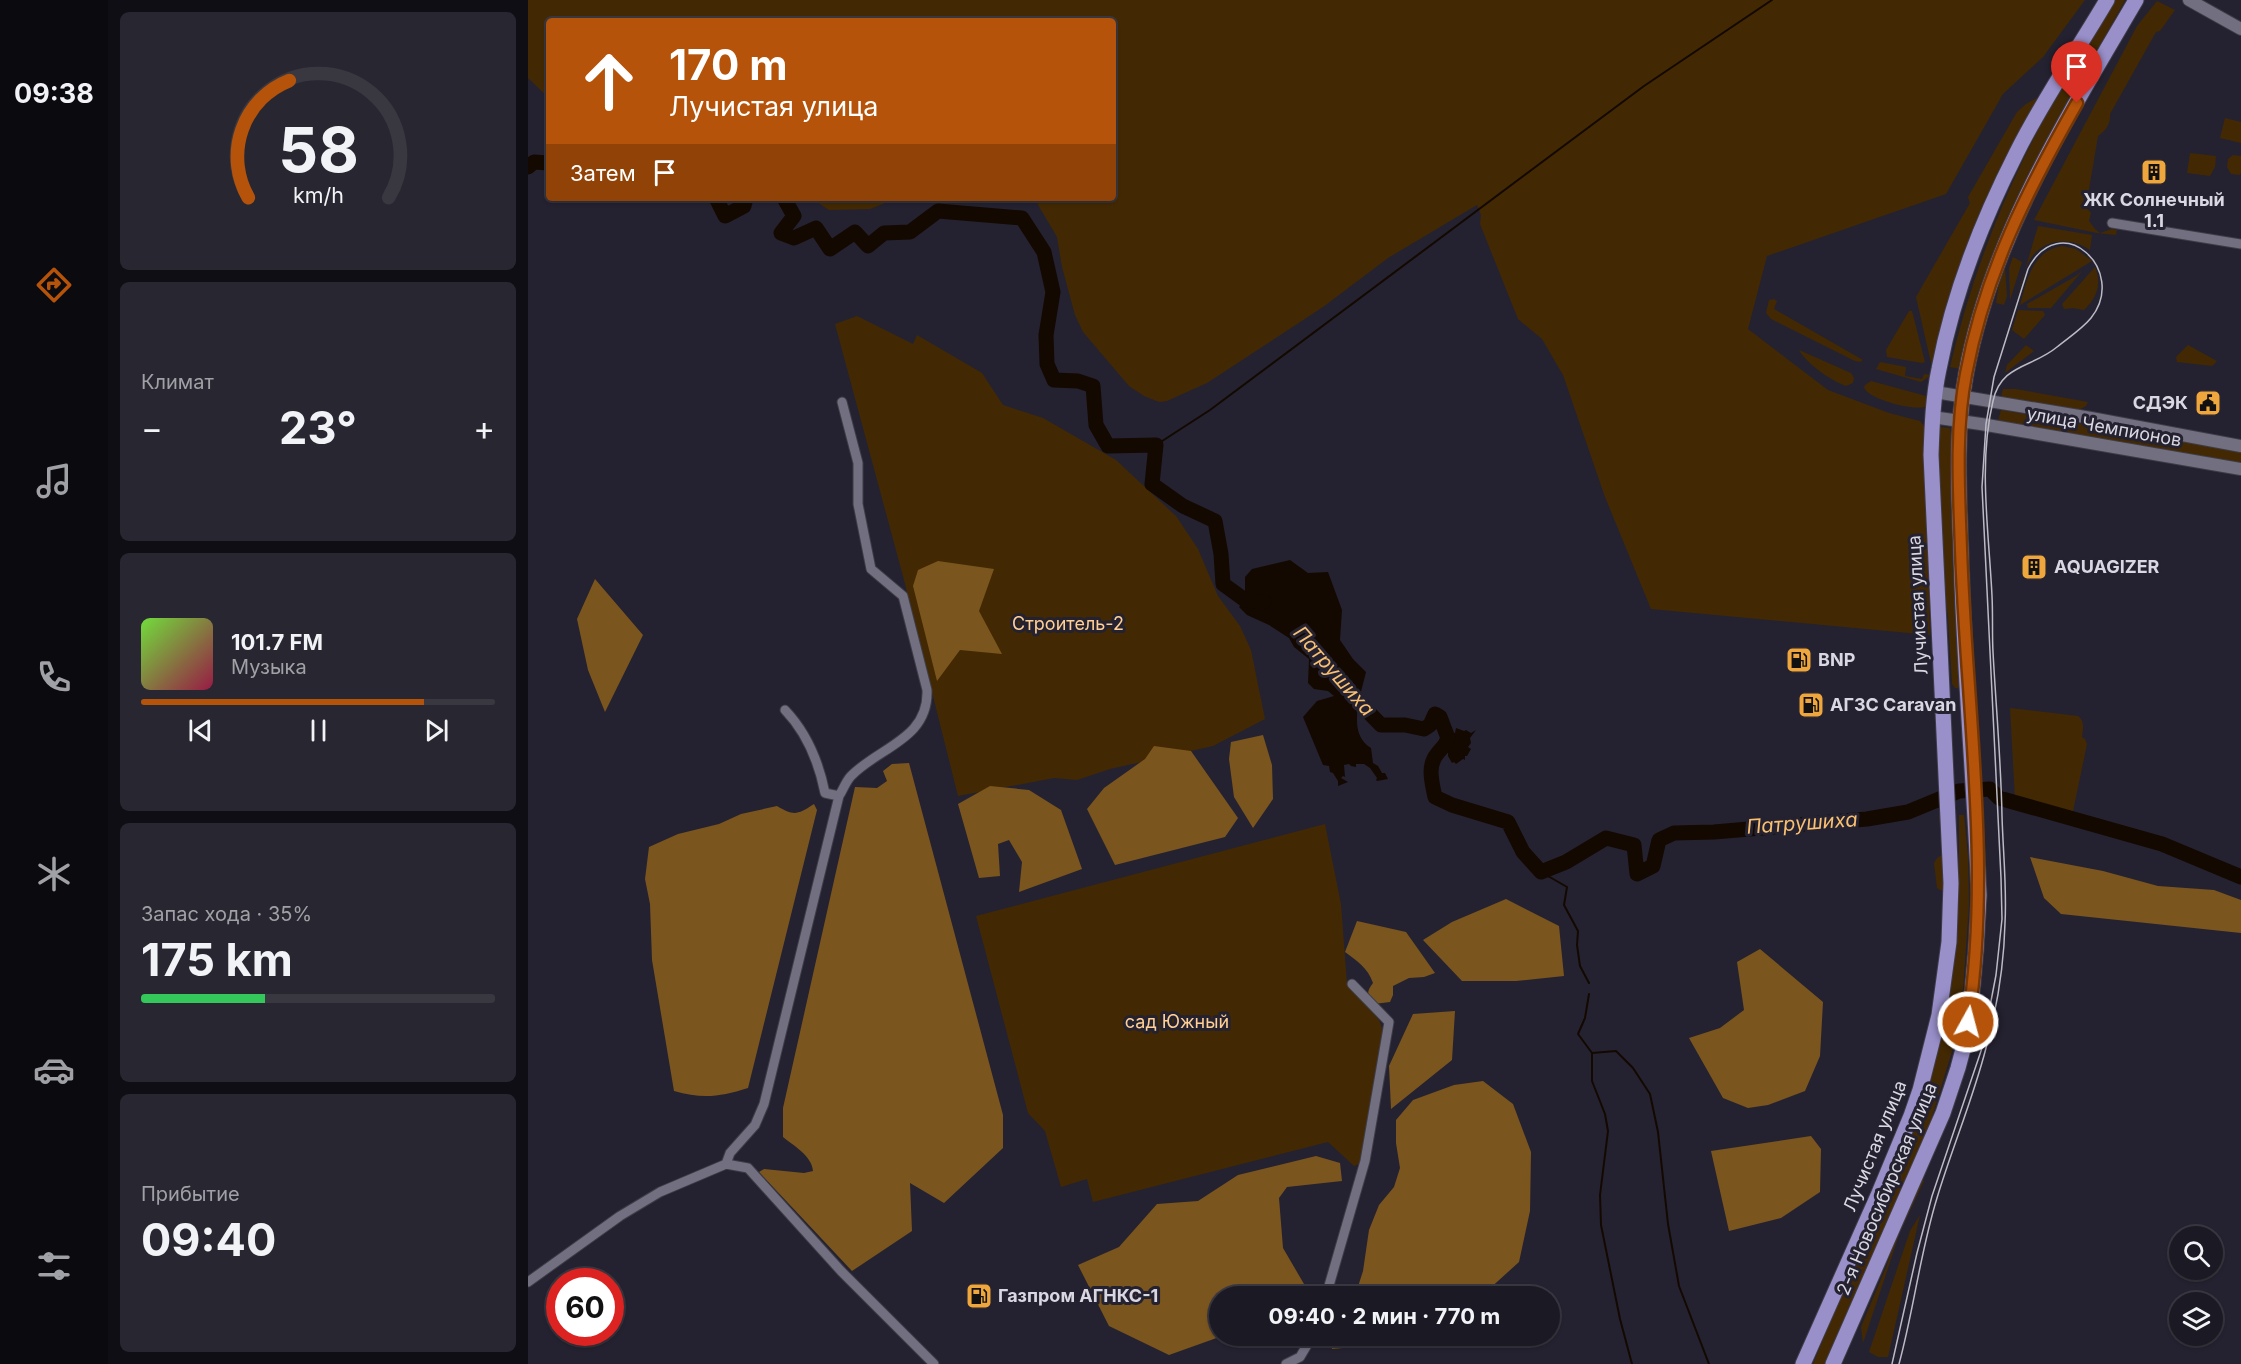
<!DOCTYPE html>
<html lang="ru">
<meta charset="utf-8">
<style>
body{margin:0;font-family:Inter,sans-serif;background:#282731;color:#f1f3f6;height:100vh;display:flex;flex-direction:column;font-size:22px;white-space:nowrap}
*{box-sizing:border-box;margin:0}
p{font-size:20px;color:#a0a1a6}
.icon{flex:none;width:33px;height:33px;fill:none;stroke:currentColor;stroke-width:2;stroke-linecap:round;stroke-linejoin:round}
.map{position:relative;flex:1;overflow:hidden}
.side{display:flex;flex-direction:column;gap:12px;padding:12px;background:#0f0e14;width:420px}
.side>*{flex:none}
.guide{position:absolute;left:18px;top:18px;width:570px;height:183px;border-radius:6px;box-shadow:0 2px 4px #0004,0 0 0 2px #393841;background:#b45309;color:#fff;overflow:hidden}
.controls{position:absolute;left:1641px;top:1226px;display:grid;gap:12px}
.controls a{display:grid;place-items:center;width:54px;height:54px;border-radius:50%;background:#1b1a24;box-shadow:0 2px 4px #0004,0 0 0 2px #393841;font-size:30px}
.speed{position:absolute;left:18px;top:1268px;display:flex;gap:12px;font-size:30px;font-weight:700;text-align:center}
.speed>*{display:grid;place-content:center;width:78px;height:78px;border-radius:50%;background:#1b1a24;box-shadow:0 2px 4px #0004,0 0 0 2px #393841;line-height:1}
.speed .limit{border:9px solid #d22;background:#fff;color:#111}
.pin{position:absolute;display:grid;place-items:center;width:51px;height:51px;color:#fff;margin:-62px -26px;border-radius:50% 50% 50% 0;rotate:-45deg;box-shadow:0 0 6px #0007}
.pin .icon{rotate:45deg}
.me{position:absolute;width:66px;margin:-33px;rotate:7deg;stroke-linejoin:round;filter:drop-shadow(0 0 4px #0008)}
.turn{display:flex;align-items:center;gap:21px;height:126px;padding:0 24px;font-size:27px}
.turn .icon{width:78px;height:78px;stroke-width:2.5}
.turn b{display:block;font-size:42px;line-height:51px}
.then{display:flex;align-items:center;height:57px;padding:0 24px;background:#0003;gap:12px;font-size:22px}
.big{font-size:45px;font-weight:700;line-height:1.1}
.side .widget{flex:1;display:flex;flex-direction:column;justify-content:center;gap:9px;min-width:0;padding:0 21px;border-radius:9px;background:#282731}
.side .dial{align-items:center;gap:0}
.dial svg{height:156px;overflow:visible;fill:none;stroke:#393841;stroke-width:7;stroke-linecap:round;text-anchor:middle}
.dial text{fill:#f1f3f6;stroke:none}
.song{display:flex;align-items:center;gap:18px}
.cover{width:72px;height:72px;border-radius:9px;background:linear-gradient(135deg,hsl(100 70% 55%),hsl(340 70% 35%))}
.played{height:6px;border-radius:3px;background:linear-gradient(90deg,#b45309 80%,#393841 80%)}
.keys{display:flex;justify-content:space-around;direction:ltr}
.heat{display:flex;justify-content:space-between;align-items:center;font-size:33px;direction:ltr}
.charge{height:9px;border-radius:4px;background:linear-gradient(90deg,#34c759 35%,#393841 0)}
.trip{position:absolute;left:681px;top:1286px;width:351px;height:60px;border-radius:30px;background:#1b1a24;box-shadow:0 2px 4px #0004,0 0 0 2px #393841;font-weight:700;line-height:60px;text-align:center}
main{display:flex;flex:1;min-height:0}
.tab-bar{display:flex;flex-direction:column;width:108px;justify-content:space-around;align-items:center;background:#0b0a0e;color:#a0a1a6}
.tab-bar .icon{width:42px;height:42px}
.tab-bar .current{color:#b45309}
.tab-bar b{font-size:27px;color:#f1f3f6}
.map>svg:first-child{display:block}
</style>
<main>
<nav class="tab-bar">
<b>09:38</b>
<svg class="icon current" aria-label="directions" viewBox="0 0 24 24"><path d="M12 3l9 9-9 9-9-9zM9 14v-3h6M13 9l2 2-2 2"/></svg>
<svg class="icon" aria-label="music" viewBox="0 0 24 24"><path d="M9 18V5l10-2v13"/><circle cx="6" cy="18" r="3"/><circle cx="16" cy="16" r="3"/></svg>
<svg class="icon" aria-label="phone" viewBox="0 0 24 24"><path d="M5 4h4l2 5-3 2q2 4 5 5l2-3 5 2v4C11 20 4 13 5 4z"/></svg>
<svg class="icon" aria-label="climate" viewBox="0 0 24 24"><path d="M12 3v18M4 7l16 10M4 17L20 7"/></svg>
<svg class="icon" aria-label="car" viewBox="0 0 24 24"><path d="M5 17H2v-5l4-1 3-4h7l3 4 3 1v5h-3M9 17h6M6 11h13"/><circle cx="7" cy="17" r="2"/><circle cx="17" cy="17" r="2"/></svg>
<svg class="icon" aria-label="filters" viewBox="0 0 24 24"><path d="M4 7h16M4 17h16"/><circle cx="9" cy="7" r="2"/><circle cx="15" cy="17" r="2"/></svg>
</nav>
<section class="side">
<div class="widget dial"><svg viewBox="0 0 100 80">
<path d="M14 69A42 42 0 1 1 86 69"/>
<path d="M14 69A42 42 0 0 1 35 9" stroke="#b45309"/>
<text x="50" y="56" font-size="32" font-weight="700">58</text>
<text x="50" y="72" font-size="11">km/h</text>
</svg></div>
<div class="widget"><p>Климат</p>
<div class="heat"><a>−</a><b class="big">23°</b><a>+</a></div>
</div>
<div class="widget">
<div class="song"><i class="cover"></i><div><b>101.7 FM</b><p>Музыка</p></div></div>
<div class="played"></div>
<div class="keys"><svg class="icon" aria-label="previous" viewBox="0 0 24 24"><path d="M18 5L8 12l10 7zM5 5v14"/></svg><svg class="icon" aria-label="pause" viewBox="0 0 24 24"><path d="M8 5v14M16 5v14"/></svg><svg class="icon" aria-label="next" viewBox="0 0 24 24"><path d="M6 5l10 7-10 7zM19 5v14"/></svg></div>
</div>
<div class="widget"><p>Запас хода · 35%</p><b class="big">175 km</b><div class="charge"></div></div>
<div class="widget"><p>Прибытие</p><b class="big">09:40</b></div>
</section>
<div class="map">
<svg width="1713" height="1364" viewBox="0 0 1713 1364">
<rect width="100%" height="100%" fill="#242230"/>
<path fill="#422903" d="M0,0H1557L1515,57L1475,94L1418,194L1239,256L1220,329L1300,390L1361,413L1392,421L1397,427L1402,635L1123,609L1077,497L1035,375L1014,339L990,319L952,224L953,215L949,205L860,258L795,307L679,383L639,401L631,402L616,396L601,386L555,332L547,315L534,267L529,237L506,198H585V21H21V98L0,78Z
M1584,0H1597L1502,172L1461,265L1433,369L1422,367C1439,294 1464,224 1497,156C1523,103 1555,52 1584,0Z
M1629,1L1647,10L1632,31L1628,32L1582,114C1583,123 1578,131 1570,136L1558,207L1563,213L1561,221L1567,229L1572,233L1584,229L1589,230L1588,235L1569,233L1506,220L1609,26Z
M1518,93C1468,183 1423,260 1406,364L1403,363L1388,297L1442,203L1440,197L1489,112L1498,104Z
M1697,118L1713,122V143L1692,138Z
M1662,153L1688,156L1687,167L1682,176L1659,173Z
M1705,155L1713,156V173L1711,175L1703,174L1699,167L1700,159Z
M283,198H370L342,209L301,210Z
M1510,226L1564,235L1562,250C1541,235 1512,239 1500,263C1494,275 1491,291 1487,304Z
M1534,246L1548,249L1564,261L1492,305C1499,280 1504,251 1534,246Z
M1485,257L1494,262L1482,300L1481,268Z
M1567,267C1574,284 1569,298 1556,310L1545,308L1536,309L1534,304Z
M1477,268L1479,296L1476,305L1468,303L1471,283Z
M1555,270L1523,308H1500L1499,304L1548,276Z
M1246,299L1249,301L1246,309L1335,360L1332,362L1327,361L1243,319L1238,313L1241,300Z
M1490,310L1515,311L1517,315L1496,339L1484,330Z
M1381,311H1384L1397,362L1394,363L1359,357L1358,350Z
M329,316L385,344L389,335L454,373L475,405L515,418L588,460L648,516L670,549L690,596L712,626L723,650L737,719L685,746L582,769L549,780L526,778L430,796L376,580L307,324Z
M1498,345L1506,351L1477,373L1479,365Z
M1660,345L1689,361L1684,366L1649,362L1648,357Z
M1271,350L1323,373L1326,378L1325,383L1318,386C1302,380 1279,364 1271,350Z
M1352,362L1378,367L1377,376L1394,379L1396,374L1403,375L1393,382L1348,369Z
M1343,381L1398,396L1400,397V406C1389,412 1342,400 1336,388L1337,385Z
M1475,389H1488L1560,402L1558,406L1551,410L1473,397Z
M1473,410L1713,452V465L1470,421Z
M1413,427L1422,428C1426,440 1423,482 1423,498C1424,560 1427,622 1433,684L1430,688H1427L1424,684L1420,617L1414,570L1409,430Z
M1482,708L1550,716C1557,722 1555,728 1554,737L1557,739L1559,744L1544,816L1487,799Z
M1411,815H1415L1417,885L1415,890H1412L1409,888L1406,863L1410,857L1415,855Z
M1431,815H1436L1440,856L1441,904L1434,1005L1425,1048L1400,1130L1299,1364H1285L1389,1112L1417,1018L1425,968L1431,864Z
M797,824L813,904L819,984L851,1020L855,1031L832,1164L826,1166L800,1142L565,1202L559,1179L533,1187L517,1131L500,1113L448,916Z
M1394,1179L1396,1181L1372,1232L1335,1343L1333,1327L1359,1265L1366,1242Z
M1392,1215L1360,1357H1350L1341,1352L1382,1231Z"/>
<path fill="#7b551e" d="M410,561L466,569L451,611L474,654L432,650L409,681L385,586L390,570Z
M67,579L115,635L77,712L60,670L49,619Z
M735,735L744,765L745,799L725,828L706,797L701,759L703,742Z
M626,746L663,751L710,818L697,837L587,865L559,809L576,788L617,759Z
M381,763L475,1115V1148L416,1203L382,1183L384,1231L324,1271L231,1172L236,1169L276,1173L285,1171C284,1156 266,1146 255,1137V1108L327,787L349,788L359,781L355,771L364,764Z
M462,786L501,790L533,810L554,869L491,892L494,862L481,840L470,844L472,876L451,878L430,804Z
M286,804L289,810L220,1088C192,1097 174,1099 146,1091L124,960L122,904L117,879L121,847L150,834L191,824L213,814L249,806C266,816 269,815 286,804Z
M1502,857L1575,871L1630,886L1686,890L1713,900V933L1533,914L1516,898Z
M978,899L1031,926L1036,976L988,981H934L895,940L924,922Z
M829,921L878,932L907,973L896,977L881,978L865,986V995L862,1002L846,1004C839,995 838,992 845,983C840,968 829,961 817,952Z
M1232,949L1295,1002L1292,1056L1277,1091L1240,1105L1220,1108L1195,1098L1161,1038L1192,1028L1216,1010L1209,962Z
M927,1011L924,1060L863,1109L861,1066L885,1014Z
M955,1081L985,1104L1003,1152L1002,1211L991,1262L959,1291L951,1296H827L835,1271L841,1230L851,1205L866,1187L872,1168L868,1143V1120L885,1100L926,1085Z
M1283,1136L1293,1149L1292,1192L1253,1218L1201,1231L1183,1151Z
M788,1156L812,1163L814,1181L759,1187L751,1198L755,1248L783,1296H692V1335H697L641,1355L581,1326L550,1265L591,1247L629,1204L670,1201L710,1175Z
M805,1335H860L826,1347L804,1349L801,1339Z"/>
<path fill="#140900" d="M762,560L780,573L800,572L814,610L812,640L825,659L838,672C833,694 818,734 843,748L845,763L850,766L854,773H857L860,779L849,781L848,780L849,778L842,768L836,764H828V767L823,766L821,764L816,765L817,777L815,776L813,778L820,782L810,786V781L805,773L802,772L801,766L795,765L775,717L789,701L806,696L800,691L786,689L780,683L781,659L766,647L761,638L741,625L719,615L711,607L717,600V577L724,569Z
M918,726L922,733H927L928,728L936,731L938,730L943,733L948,730L942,738L943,743L940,747L943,749L939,756H937V760L935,759L928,764L926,762L924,763L920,756V749L917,747V743L915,741L912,747L911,746L912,738L918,730L915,727Z"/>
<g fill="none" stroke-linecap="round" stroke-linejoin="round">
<path stroke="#140900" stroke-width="2" d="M628,445L682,410L1116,86L1244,0
M1013,872L1039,887L1036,905L1050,931L1049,945L1052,966L1061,983
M1061,994L1057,1018L1050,1034L1064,1053L1088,1051L1105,1068L1122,1094L1130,1132L1140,1224L1151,1286L1181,1364
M1064,1053V1081L1077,1114L1080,1131L1072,1195L1073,1225L1092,1319L1104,1364"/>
<path stroke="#140900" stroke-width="15" d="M0,167L6,162L21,163
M188,198L197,216L216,206L218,198
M256,198L266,216L253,233L266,238L288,228L302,249L327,232L340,246L356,233L382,232L410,211L494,218L516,252L525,292L518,335L519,364L526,380L550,381L565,386L568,425L580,446L628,445L624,484L655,506L687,521L693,554L695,584L717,600L736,602
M817,688L853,725H877L896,729L902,725L907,714L912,717L920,738C917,747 915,746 909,754C899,766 904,783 907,797L924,805L980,822L995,852L1013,872L1038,862L1078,838L1106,845L1109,874L1125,866L1131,840L1146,833L1186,832L1339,819L1380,812L1431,791L1462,789L1471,798L1634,844L1713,877"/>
<g stroke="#3f3c48" stroke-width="11">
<path id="minor" d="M1584,223L1713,244
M257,710C278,732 291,763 297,793L311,796
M198,1164L202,1153L227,1125L236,1104L311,796C315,790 318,781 323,776C351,747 401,739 399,690L375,596L343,569L330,504V463L314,402
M0,1282L92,1216L132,1192L198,1164L220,1168L313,1271L406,1364
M798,1296L837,1161L861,1022L824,984
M758,1364L772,1357L785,1335"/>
</g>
<g stroke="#3f3c48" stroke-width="14">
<path id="tertiary" d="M1661,0L1713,29
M1407,392L1563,418L1713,446
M1404,417L1453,424L1713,469"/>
</g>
<g stroke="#3f3c48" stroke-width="17">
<path id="primary" d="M1275,1364L1351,1193L1383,1116L1392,1090L1411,1015L1421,942L1423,883L1403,455C1404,426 1405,397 1411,369C1425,295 1454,221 1488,154C1514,101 1549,51 1579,0
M1305,1364L1415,1113L1430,1068L1438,1038L1443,1005L1448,949L1451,895C1446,781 1436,667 1433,553C1431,494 1427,433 1438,374C1463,238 1539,118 1608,0"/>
</g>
<use href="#minor" stroke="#716f80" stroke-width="9"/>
<use href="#tertiary" stroke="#716f80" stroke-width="12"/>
<use href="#primary" stroke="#998fc9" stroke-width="15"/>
<path stroke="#bcbac5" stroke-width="1.5" d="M1364,1364L1389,1253L1404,1196L1454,1048L1468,975L1474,919L1473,878L1454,487L1458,424L1466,377L1500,269C1532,207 1601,270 1563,318C1554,329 1540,338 1529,347C1504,368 1473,364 1465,401C1450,464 1461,532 1464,596C1465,615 1464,634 1465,652C1468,707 1473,761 1474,816C1475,852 1479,888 1477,923C1476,964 1469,1008 1458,1048C1445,1099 1424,1148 1409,1198C1392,1253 1386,1309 1371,1364"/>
</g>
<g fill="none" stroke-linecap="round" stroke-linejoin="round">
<g stroke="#753606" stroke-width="15">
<path id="route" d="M1440,1022C1464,866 1438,705 1433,549C1431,491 1427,430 1438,374C1457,273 1499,191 1549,103"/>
</g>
<use href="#route" stroke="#b45309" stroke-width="10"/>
</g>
<defs>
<g id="building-square" transform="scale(1.35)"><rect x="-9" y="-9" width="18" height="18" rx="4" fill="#efa73d" stroke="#242230"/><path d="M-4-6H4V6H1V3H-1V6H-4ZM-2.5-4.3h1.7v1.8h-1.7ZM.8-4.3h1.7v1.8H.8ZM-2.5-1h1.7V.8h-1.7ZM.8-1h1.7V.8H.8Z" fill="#111"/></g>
<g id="civic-square" transform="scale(1.35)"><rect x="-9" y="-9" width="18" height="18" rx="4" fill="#efa73d" stroke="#242230"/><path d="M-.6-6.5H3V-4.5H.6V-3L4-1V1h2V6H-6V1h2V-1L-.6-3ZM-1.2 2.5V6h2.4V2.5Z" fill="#111"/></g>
<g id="fuel-square" transform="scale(1.35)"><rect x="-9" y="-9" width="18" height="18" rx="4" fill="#efa73d" stroke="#242230"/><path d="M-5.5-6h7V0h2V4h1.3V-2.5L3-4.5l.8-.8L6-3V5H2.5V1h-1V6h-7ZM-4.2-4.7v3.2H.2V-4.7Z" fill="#111"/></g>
</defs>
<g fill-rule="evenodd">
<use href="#building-square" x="1626" y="172"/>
<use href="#civic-square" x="1680" y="403"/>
<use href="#building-square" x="1506" y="567"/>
<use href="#fuel-square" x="1271" y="660"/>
<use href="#fuel-square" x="1283" y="705"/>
<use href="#fuel-square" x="451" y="1296"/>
</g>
<g text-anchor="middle" stroke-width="6" stroke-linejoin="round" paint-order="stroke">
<g font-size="18" font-weight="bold" fill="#d9d8e2" stroke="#242230" text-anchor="start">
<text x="1626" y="206" text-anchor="middle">ЖК Солнечный<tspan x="1626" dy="21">1.1</tspan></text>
<text x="1660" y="409" text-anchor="end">СДЭК</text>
<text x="1526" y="573">AQUAGIZER</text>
<text x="1290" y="666">BNP</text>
<text x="1302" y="711">АГЗС Caravan</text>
<text x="470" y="1302">Газпром АГНКС-1</text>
</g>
<g font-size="18" fill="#d9d8e2" stroke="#242230">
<text transform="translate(1576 427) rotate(10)" y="6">улица Чемпионов</text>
<text transform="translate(1390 605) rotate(-93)" y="6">Лучистая улица</text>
<text transform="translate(1347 1146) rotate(-68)" y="6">Лучистая улица</text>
<text transform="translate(1359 1189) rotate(-67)" y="6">2-я Новосибирская улица</text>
</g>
<g font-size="18" fill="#ffcf94" stroke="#242230">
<text x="540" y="630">Строитель-2</text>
<text x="649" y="1028">сад Южный</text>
</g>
<g font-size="20" font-style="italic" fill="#fac072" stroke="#242230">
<text transform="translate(806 671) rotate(49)" y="7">Патрушиха</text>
<text transform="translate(1274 823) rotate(-4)" y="7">Патрушиха</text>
</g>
</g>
</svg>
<div class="controls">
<a><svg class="icon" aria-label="search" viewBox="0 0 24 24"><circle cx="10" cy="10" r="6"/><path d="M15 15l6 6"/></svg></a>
<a><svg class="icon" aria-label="layers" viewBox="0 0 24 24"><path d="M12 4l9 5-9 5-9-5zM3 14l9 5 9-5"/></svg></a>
</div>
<div class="speed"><div class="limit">60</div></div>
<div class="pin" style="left:1549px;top:103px;background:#d93025"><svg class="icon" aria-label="arrive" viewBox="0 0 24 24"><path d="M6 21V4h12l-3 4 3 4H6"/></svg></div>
<svg class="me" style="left:1440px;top:1022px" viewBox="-20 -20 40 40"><circle r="17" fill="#b45309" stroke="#fff" stroke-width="3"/><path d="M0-11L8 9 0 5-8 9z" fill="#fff"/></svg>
<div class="trip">09:40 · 2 мин · 770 m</div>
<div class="guide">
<div class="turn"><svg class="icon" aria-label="ahead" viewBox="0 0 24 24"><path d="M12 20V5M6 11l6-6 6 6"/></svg><div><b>170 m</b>Лучистая улица</div></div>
<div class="then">Затем<svg class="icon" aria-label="arrive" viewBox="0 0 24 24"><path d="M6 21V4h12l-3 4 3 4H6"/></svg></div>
</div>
</div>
</main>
